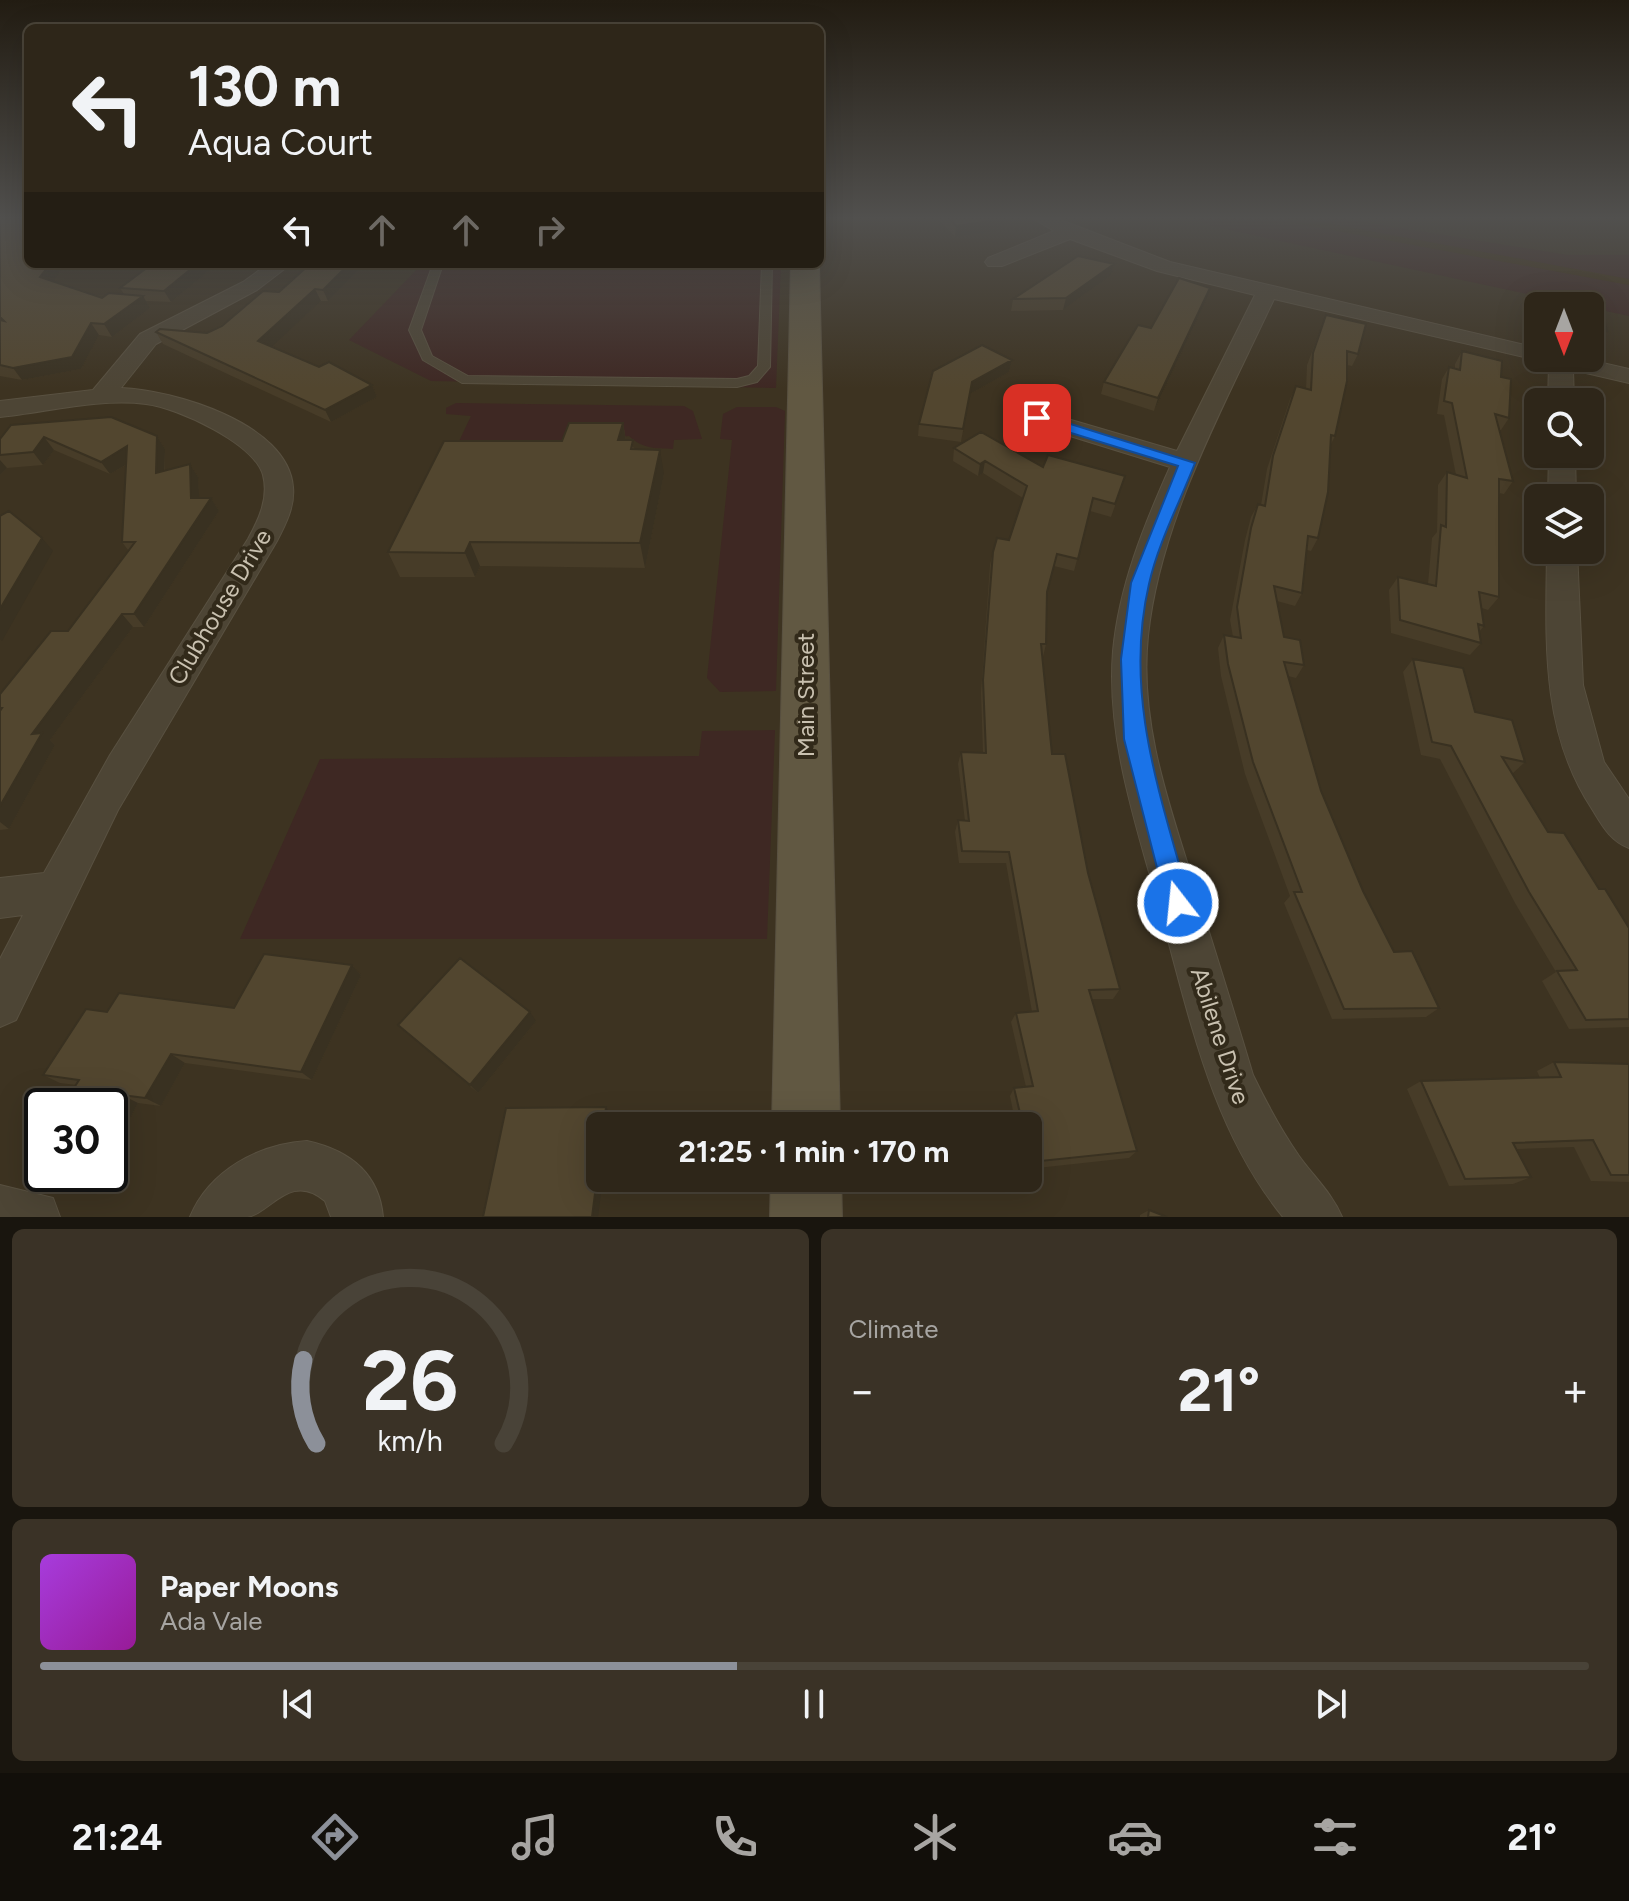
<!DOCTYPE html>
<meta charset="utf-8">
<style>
body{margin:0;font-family:Figtree,sans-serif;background:#3a3226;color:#f1f3f6;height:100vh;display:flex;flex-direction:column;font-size:30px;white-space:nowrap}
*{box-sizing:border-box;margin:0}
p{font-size:26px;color:#a7a5a2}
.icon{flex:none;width:44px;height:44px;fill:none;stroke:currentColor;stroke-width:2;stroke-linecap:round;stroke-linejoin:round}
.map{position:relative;height:1217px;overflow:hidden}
.details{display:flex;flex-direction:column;gap:12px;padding:12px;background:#19150e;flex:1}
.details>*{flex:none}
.banner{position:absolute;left:24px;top:24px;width:800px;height:244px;border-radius:12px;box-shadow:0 8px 32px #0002,0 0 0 2px #494338;background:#2e2619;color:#f1f3f6;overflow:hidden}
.needle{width:52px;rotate:180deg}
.buttons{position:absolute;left:1524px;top:292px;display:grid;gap:16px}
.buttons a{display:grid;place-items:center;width:80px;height:80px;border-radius:12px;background:#2e2619;box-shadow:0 8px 32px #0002,0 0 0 2px #494338;font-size:40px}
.speed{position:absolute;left:24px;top:1088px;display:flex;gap:16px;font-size:40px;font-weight:700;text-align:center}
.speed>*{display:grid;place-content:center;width:104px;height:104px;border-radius:50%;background:#2e2619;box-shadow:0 8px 32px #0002,0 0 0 2px #494338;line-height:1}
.speed .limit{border:4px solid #111;border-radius:12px;background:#fff;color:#111}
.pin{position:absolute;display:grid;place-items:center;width:68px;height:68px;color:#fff;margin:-34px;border-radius:16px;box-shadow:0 4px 12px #0006}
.me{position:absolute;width:88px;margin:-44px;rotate:344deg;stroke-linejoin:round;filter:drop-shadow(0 0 6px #0008)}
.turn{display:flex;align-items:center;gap:28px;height:168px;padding:0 32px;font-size:36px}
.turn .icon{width:104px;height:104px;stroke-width:2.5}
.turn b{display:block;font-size:56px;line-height:68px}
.lanes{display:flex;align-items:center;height:76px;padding:0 32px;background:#0003;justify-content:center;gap:40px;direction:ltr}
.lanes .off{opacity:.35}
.big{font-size:60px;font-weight:700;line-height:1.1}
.details .card{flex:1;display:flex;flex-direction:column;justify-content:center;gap:12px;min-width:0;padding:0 28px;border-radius:12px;background:#3a3226}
.details .dial{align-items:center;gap:0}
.dial svg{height:208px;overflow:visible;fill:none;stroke:#494338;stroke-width:7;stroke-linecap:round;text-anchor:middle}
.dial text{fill:#f1f3f6;stroke:none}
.song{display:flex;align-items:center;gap:24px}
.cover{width:96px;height:96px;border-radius:12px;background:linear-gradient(135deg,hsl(280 70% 55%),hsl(300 70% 35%))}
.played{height:8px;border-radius:4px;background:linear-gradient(90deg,#8c9099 45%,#494338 45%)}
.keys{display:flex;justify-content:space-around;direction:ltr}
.heat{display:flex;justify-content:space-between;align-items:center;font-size:44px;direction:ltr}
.details .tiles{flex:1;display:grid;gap:12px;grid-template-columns:1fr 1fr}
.card:last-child{grid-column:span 2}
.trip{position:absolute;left:586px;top:1112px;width:456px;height:80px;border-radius:12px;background:#2e2619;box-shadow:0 8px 32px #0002,0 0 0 2px #494338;font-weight:700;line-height:80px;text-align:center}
.tabs{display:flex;height:128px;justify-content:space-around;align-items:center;background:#120f0a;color:#a7a5a2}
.tabs .icon{width:56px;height:56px}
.tabs .active{color:#8c9099}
.tabs b{font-size:36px;color:#f1f3f6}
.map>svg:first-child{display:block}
</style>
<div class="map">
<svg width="1629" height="1217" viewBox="0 0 1629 1217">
<rect width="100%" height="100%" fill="#3d3321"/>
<path fill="#3e2823" d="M1197,219H1345L1568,255H1629V316L1211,226Z
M422,264H781L776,388L431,381L349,340Z
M456,403L684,406L693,411L702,439L674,440L673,449C654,448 643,449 629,436L604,439L558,455L452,456L471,416L446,414V408Z
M737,407H776L785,411L776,691L720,692L707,678L732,440L720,439L723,414Z
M775,730L767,939H240L320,759L699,756L702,731Z"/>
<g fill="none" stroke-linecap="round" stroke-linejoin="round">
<path stroke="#3c2e13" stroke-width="6" d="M1289,219L1629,282"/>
<g stroke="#595141" stroke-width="2">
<path id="lane" d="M433,264H443L421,330L432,356L468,376L737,379L749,376L758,366L762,264H772L770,367L757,382L737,387L462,383L423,360L409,330Z"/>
</g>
<g stroke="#595141" stroke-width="2">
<path id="street" d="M1034,219H1058L1170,262L1538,348V358H1581L1629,369V383L1573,370L1574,402H1548L1549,365L1541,361L1274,299C1225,404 1160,520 1148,636C1139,722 1169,804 1194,884C1214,948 1234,1011 1253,1075C1267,1104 1281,1130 1299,1156C1314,1177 1332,1193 1342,1217H1283C1211,1128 1190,1018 1160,911C1137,827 1106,740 1113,651C1119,586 1144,525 1170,467L1028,423L1024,418L1037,410L1177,451L1255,295L1157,271L1070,239L1002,266H988L985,262L988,258L1054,231Z
M268,264H291L257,290L156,344L121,388C173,390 288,423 293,487C295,506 286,524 277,541L118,810L16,1020L0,1027V959L23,915L0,918V878L44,873L110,755L248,539C259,519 269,498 263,475C254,443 178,408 146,404C99,398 48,412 0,417V401L93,390L140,334L243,282Z
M1549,454H1575L1576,498H1548Z
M1547,550H1577L1583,685L1604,762L1629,799V848C1610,841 1602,825 1592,809C1540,730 1546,640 1547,550Z
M307,1141C348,1150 379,1172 383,1217H331L325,1201C290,1171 270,1214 247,1217C228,1217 208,1217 190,1217C209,1171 258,1144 307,1141Z
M0,1185L53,1198L60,1217H0Z"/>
</g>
<g stroke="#595141" stroke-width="2">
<path id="secondary" d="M791,264H819L840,1126H772Z
M771,1178H841L842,1217H770Z"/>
</g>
<use href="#lane" fill="#4d4535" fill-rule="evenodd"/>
<use href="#street" fill="#4d4535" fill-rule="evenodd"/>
<use href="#secondary" fill="#615842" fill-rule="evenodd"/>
</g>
<path fill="#473c28" d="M0,219L28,264H65L53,281L102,298L124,294L120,288L152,264H217L171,302L146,301L150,308L112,337L99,335L81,369L22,380L0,376V320L2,321L0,319Z
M938,219H1004L1002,230L955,237Z
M310,264H388L384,268L362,267L328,301H321L272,346L319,367L372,385L377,397L331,422L163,344L156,332L207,333L279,292Z
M1114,264L1111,275L1063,310L1011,311L1013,299Z
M1206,300L1154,411L1101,394L1104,382L1151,328Z
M1572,302L1601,308L1607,331L1598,343L1590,342V306H1569Z
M1326,315L1358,354L1352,366L1347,365L1335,436L1331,444L1318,538L1311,551L1307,550L1302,593L1295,606L1277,601L1284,637L1304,665L1296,678L1288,676L1321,791L1363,891L1394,952L1439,1008L1426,1017L1332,1019L1284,903L1290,896L1245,774L1221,676L1218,648L1224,635L1233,637L1230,620L1245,540L1251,517L1258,504L1261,505L1267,469L1290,399L1296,386L1306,389L1307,365Z
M1462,351L1501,377L1509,418L1501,430H1499L1513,481L1504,494L1499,493V597L1488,610L1482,608L1484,626L1479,632L1481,643L1470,655L1391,633L1389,590L1398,577L1428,584L1432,538L1437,532L1438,485L1447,472L1456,475L1444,415L1437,414L1442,379L1449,367L1455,368V364Z
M1012,360L1009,372L970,394L961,442L918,436L919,424Z
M623,423L626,440L635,449L664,474L645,568L480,566L475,577H400L388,552L562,441Z
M157,436L165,449V471L190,464L198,477L199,498H211L219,511L144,627H133L50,740L55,745L9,829L0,830V694L68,631L128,550L122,542L126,465L110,474L54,450L43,465L7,468L0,475V439Z
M954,448L1043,467L1121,489L1111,517L1090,511L1074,571L1054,566L1047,592L1046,644L1043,657L1052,754L1088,873L1120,989L1113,999H1092L1137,1151L1129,1158L1028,1169V1126H1016L1010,1096L1014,1088L1026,1087L1011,1022L1016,1013L1032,1012L1006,863H959L955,832L958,820L965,821L958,764L961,752L983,753L981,692L990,565L993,552L1009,540L1023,498L983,473L978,476L953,461Z
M1413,659L1475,712L1525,762L1512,774L1548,832L1599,889L1629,928V1027L1569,1029L1542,981L1556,972L1515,903L1440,759L1421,755L1403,672Z
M352,965L361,975L312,1080L185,1063L161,1106L138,1103L129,1120L110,1117V1106L76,1085L60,1083L43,1075L107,1012L234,1008Z
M536,1021L478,1093L398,1025Z
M1554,1062L1629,1064V1182L1591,1181L1574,1147L1517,1149L1531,1177L1513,1184L1449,1186L1407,1089L1421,1081L1540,1078L1537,1071Z
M1149,1210L1167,1217H1140V1215Z"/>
<path fill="#393121" d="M1004,219L1002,230L955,237L956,226Z
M50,264H65L48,289L40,277Z
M197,264H217L171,302L164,291Z
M349,264H361L362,267L328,301L323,290Z
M1114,264L1111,275L1063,310L1066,298Z
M1210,288L1206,300L1154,411L1158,398Z
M315,289L321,301L265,353L258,341Z
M143,296L150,308L112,337L104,324Z
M91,323L99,335L81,369L22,380L13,368Z
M1012,360L1009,372L970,394L961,442L972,382Z
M372,385L377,397L331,422L325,410Z
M623,423L627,447L618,440Z
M157,436L165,449L164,486L156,473Z
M44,437L54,450L43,465L33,452Z
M127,446L136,459L110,474L101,462Z
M660,450L664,474L645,568L640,543Z
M0,460L7,468L0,475Z
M985,461L983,473L978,476L980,464Z
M190,464L198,477L200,511L191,498Z
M211,498L219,511L144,627L134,614Z
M42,538L53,551L2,641L0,639V609Z
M470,542L480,566L475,577L465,553Z
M122,614L133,627L50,740L55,745L9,829L0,822V806L32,734Z
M352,965L361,975L312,1080L301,1072Z
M530,1012L536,1021L478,1093L470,1085Z
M171,1054L185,1063L161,1106L145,1098Z
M122,1095L138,1103L129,1120L112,1112Z
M606,1107L611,1115L610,1126H604Z
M600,1155V1178H603L598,1217H592Z"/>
<path fill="#52462f" stroke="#393121" stroke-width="2" d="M0,219H28V264H50L40,277L102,298L109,293L143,296L104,324L91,323L72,357L13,368L0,365V320L4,321L0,317Z
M950,219H1004L956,226Z
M1078,256L1114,264L1066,298L1013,299Z
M152,264H197L164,291L120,288Z
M310,264H349L323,290L315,289L258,341L319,367L329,362L372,385L325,410L156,332L160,329L207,333L222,326L263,291L279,292Z
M1179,278L1210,288L1158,398L1104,382L1138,325L1151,328Z
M1572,302L1601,308L1607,331L1590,328V306H1573Z
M1326,315L1366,324L1358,354L1347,351V381L1335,436L1331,435L1328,492L1318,538L1308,536L1302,593L1274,586L1284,637L1300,640L1304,665L1284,662L1321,791L1363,891L1394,952L1412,951L1439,1008L1344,1009L1294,892H1302L1253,762L1228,664L1224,635L1241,638L1237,607L1251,528L1258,504L1265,506L1273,456L1296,386L1311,390L1313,353Z
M982,345L1012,360L972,382L963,429L919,424L933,371Z
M1462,351L1502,361L1501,377L1511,379L1509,418L1495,414L1513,481L1499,479V597L1479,592L1484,626L1478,624L1481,643L1400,620L1398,577L1436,586L1441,525L1446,527L1447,472L1467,478L1452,403L1444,401L1449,367L1460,370Z
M111,417L157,436L156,473L190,464L191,498H211L134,614H122L32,734L42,733L0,806V711L2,708H0V694L51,631H68L135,542H122L127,446L101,462L44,437L33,452L0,455V439L11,425Z
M569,423H623L618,440H633L631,449L660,450L640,543L470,542L465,553L388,552L444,441H562Z
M981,432L1043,467L1048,455L1125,476L1115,504L1093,498L1078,559L1057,554L1047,592L1046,644H1041L1052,754H1065L1088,873L1120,989L1089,990L1137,1151L1031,1162L1028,1149V1126H1023L1014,1088L1033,1086L1016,1013L1038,1011L1009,852L962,851L958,820L969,821L961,752L986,753L983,680L993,552L997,538L1009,540L1027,486L985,461L980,464L954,448Z
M9,511L42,538L0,609V516Z
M1413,659L1463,668L1475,712L1512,720L1525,762L1502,757L1548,832L1564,833L1599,889H1605L1629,928V1019L1586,1020L1557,971L1577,970L1529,892L1451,746L1432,742Z
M264,954L352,965L301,1072L171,1054L145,1098L122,1095L112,1112H110V1106L63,1105L79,1080L43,1075L86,1009L107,1012L119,993L234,1008Z
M460,958L530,1012L470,1085L398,1025Z
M1554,1062L1629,1064V1175H1611L1593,1140L1513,1143L1531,1177L1465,1179L1421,1081L1561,1077Z
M606,1107L604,1126H600V1155L592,1217H483L506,1108Z
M1149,1210L1167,1217H1148Z"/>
<linearGradient id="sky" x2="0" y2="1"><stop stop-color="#221c12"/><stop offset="0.56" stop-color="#51504e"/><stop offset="1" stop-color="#51504e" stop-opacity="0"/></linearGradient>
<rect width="1629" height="389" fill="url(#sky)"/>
<path fill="#1a73e8" stroke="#114b97" stroke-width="2" d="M1032,415H1042L1195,463C1180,502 1158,543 1149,584C1123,696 1161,796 1190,903L1187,911L1178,914L1170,911L1166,903L1124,739L1121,659L1131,583L1178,466L1032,421Z"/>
<g text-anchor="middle" stroke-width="8" stroke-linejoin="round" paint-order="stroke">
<g font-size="24" fill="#c9c1b0" stroke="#322a1a">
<text transform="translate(220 607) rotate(-59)" y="8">Clubhouse Drive</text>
<text transform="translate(806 695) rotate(-90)" y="8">Main Street</text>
<text transform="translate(1220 1036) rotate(72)" y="8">Abilene Drive</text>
</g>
</g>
</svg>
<div class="buttons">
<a><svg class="needle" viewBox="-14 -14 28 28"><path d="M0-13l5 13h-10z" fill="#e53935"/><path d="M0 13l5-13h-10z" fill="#a7a5a2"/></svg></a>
<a><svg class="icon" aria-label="search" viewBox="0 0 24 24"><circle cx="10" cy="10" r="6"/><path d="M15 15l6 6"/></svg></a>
<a><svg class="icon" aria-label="layers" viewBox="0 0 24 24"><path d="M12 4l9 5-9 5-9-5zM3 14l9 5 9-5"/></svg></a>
</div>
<div class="speed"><div class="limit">30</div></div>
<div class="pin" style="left:1037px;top:418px;background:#d93025"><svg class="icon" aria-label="arrive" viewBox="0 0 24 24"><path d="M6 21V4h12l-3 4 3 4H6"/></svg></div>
<svg class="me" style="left:1178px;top:903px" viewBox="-20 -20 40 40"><circle r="17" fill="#1a73e8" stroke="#fff" stroke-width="3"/><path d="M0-11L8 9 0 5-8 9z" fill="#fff"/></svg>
<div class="trip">21:25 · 1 min · 170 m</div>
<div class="banner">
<div class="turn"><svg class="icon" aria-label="left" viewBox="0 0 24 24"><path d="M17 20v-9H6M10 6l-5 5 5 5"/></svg><div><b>130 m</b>Aqua Court</div></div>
<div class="lanes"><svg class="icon" aria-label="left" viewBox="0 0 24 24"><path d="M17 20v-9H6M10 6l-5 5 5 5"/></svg><svg class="icon off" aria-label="ahead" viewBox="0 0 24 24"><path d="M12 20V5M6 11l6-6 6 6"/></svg><svg class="icon off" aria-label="ahead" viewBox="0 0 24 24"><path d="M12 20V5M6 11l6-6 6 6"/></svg><svg class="icon off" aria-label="right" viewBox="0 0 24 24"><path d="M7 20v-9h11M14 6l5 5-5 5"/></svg></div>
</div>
</div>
<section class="details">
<div class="tiles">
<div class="card dial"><svg viewBox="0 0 100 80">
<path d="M14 69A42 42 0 1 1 86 69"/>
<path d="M14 69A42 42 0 0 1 9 37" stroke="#8c9099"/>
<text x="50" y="56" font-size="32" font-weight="700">26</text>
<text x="50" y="72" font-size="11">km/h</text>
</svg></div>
<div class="card"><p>Climate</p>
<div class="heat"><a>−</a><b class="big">21°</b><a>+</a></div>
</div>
<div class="card">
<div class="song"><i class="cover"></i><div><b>Paper Moons</b><p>Ada Vale</p></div></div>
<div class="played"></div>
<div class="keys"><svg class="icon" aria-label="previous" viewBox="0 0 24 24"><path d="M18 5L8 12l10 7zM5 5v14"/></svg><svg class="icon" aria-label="pause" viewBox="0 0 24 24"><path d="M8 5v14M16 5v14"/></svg><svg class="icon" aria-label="next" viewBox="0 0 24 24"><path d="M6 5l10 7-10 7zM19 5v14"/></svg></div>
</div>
</div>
</section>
<nav class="tabs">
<b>21:24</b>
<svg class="icon active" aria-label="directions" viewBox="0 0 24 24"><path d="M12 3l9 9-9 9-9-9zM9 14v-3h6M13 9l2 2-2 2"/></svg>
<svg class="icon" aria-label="music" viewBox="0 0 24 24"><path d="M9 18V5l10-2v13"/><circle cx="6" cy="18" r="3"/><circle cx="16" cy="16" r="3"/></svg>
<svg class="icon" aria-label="phone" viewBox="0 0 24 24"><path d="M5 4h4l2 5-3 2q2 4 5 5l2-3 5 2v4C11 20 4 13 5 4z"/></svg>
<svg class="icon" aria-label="climate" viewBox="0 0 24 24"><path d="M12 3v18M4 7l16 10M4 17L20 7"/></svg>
<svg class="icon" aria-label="car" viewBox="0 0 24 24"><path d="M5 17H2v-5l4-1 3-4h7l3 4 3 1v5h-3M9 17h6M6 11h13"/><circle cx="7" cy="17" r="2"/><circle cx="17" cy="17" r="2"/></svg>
<svg class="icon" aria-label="filters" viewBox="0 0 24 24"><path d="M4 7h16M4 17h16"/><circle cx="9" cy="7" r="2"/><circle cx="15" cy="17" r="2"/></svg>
<b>21°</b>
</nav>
